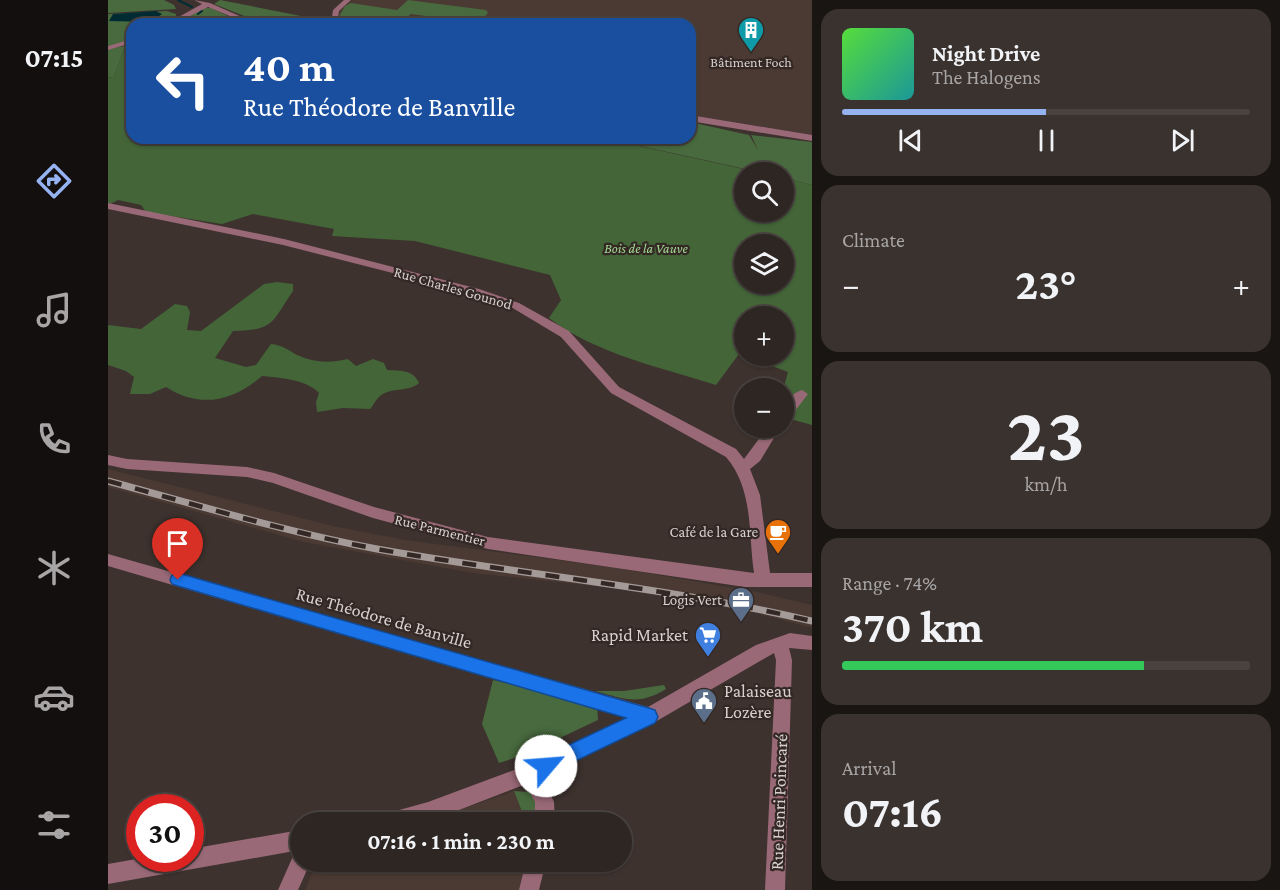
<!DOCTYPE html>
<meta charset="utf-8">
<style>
body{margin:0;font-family:"Crimson Pro",serif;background:#3a322f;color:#f1f3f6;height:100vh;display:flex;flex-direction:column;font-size:22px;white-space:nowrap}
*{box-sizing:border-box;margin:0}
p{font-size:20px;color:#a7a5a5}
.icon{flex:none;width:33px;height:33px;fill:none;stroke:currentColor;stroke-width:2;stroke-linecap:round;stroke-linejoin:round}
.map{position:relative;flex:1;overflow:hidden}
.drawer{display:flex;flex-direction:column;gap:9px;padding:9px;background:#191513;width:468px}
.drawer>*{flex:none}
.guide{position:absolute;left:18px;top:18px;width:570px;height:126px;border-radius:18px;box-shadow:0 2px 4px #0004,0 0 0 2px #494340;background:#1a4fa0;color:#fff;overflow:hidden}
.buttons{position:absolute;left:626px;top:162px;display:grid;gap:12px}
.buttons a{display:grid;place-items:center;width:60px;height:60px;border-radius:50%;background:#2e2622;box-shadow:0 2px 4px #0004,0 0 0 2px #494340;font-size:30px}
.speed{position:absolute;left:18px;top:794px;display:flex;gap:12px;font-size:30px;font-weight:700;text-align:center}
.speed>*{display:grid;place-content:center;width:78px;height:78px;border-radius:50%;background:#2e2622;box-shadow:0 2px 4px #0004,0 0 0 2px #494340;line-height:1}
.speed .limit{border:9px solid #d22;background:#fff;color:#111}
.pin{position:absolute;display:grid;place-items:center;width:51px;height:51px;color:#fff;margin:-62px -26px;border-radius:50% 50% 50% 0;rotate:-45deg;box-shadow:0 0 6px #0007}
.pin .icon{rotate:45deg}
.me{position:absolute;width:66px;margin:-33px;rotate:63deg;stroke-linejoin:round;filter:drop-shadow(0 0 4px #0008)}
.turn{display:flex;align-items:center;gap:21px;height:126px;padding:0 18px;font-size:27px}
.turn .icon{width:78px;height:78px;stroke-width:2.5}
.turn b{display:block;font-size:42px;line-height:51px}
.big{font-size:45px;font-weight:700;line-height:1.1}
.drawer .widget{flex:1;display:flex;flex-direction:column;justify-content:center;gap:9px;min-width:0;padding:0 21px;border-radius:18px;background:#3a322f}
.drawer .dial{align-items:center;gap:0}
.dial b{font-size:78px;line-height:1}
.song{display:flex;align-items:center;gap:18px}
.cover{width:72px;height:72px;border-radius:9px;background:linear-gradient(135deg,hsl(110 70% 55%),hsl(180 70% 35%))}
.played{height:6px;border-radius:3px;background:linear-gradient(90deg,#95b2f1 50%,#494340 50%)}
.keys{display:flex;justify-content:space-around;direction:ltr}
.heat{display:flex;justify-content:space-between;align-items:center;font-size:33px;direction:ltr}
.charge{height:9px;border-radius:4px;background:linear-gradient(90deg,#34c759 74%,#494340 0)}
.trip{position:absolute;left:182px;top:812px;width:342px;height:60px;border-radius:30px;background:#2e2622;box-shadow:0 2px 4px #0004,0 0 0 2px #494340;font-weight:700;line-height:60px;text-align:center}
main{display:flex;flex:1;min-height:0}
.tabs{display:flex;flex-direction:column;width:108px;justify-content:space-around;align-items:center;background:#120f0e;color:#a7a5a5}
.tabs .icon{width:42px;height:42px}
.tabs .selected{color:#95b2f1}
.tabs b{font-size:27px;color:#f1f3f6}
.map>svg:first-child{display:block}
</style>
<main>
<nav class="tabs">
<b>07:15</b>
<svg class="icon selected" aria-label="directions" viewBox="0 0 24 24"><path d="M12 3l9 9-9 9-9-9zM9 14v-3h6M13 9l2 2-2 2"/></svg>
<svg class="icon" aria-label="music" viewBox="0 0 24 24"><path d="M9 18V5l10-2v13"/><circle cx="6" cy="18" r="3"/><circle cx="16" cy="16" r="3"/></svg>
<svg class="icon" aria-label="phone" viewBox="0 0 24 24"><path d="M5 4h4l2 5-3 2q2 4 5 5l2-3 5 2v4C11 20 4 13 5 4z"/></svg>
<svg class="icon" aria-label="climate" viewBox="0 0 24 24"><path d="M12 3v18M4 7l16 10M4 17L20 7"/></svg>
<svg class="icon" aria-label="car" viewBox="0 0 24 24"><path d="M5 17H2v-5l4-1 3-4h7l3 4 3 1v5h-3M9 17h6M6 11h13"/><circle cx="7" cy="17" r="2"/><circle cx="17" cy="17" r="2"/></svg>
<svg class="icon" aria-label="filters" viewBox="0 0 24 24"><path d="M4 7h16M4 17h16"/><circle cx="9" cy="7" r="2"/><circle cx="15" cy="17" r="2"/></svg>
</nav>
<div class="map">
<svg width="704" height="890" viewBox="0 0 704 890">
<rect width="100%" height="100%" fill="#3d322e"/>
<path fill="#4b3933" d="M244,0H704V137L582,116V24H231L229,19L232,10Z
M0,469L225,526L297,540L503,567L649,592L704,605V628L630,608L507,588L365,573L196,542L0,487Z
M406,791L418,822H316Z
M216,861H418L411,890H197L204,873Z"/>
<path fill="#486a3e" d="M0,0H56L66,5L68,9L0,13Z
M112,0L193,16L184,20L217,24H156L106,4Z
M300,0L378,10L380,13L370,24H352L355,21L303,14L290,24H232L230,18L237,6L243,3L289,10Z
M96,8H103L137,24H81L70,20Z
M59,11L68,14V18L57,24H24V40L0,46V14Z
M17,46L6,77L0,78V49Z
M582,122L641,135L650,150L643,135L704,142V185L675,178V172H651L496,138H582Z
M385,680L489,706L490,720L416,755L391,763L374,724Z
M556,685L558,689C530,706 517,699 487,691H516Z
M406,791L421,792L427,797L429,822H418Z"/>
<path fill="#436538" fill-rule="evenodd" d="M24,42V138H495L649,172H636V212H675V178L704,185V425L675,417V390L680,372L637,356H675V316H636V355L631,354L608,385C552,367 488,354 441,318L453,300L442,275L307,241L224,236L226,229L145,214L114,224L38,212L33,205L10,200L0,205V78L6,77L17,46ZM636,244H675V284H636Z
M169,282L185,284V291C163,323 167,330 125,331L107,358L138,367L148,365L163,344C174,345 180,350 189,355C206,363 222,363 240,359L248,366L265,359L276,363L279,370C292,371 305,369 311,383C300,393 281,386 270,398C267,401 265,406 262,409L235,408L209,412L208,402L211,393C198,379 172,378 154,376C125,401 92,409 58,387L42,394H22L26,377L18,371L0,365V325L33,329L67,304L79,306L82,312L79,330L93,331L156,284Z"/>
<path fill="#002b33" d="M48,11L54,14L43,22L1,21L5,14Z"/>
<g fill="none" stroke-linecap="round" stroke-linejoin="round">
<path stroke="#002b33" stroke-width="2" d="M70,0L84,7
M90,14L94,11L91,10"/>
<path fill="#996977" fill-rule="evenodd" d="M86,0L102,3L150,24H141L100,7L66,24H58L94,4Z
M236,0H243L231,11L229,24H223L225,10Z
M24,39V43L0,50V46Z
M582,115L704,135V141L582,121Z
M0,203L176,239L371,289L411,303L461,331L511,387L628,449L636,459L659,428H672L652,461L642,469L652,495L662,573H704V587H637L380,549L265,518L165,483L139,477L19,469L0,465V455L19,459L139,467L166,473L266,507L380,537L646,573C640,533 646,490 618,457L503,393L453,337L403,307L363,293L175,245L0,209Z
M694,390L700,394L680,420L675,422C675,409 680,394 694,390Z
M0,554L540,707L648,645L682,633L704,636V650L681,648L684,660L677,890H657L668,660L666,653L547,722L435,777L446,802L447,822H427V802L418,784L320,822H270L273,815L320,802L417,766L518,718L0,566Z
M192,830V850L0,884V864L34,858H82V849Z
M192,851V861H203L190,890H170L186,854Z
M418,861H438L431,890H411Z"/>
<g stroke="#a49b98" stroke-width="7">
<path id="rail" d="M0,481C89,505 178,532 269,549C414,575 560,587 704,621"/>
</g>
<use href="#rail" stroke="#332824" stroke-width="4.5" stroke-dasharray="14" stroke-linecap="butt"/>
</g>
<path fill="#1a73e8" stroke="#114b97" stroke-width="1.5" d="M70,573L541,708L547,710L550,717L547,723L438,775L431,773L428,766L431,759L518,718L70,586L64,584L62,580L64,575Z"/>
<defs>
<g id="building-pin" transform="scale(1.35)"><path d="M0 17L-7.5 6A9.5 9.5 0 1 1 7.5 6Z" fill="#0f9aa8" stroke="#332824"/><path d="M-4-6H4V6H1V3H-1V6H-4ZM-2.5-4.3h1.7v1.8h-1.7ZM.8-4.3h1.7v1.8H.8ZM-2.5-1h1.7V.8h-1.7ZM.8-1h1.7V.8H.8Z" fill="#fff"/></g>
<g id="cafe-pin" transform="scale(1.35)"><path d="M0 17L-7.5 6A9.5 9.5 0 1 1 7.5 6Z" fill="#e8710a" stroke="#332824"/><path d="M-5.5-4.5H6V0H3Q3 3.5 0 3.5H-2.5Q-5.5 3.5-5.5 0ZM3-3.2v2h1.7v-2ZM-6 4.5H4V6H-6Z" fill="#fff"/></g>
<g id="office-pin" transform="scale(1.35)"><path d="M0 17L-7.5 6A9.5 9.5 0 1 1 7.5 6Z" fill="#5c6f8a" stroke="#332824"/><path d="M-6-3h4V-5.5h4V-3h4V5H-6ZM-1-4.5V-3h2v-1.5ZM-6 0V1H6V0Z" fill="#fff"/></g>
<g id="supermarket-pin" transform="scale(1.35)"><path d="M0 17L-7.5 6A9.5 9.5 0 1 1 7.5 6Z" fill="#3f7fe0" stroke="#332824"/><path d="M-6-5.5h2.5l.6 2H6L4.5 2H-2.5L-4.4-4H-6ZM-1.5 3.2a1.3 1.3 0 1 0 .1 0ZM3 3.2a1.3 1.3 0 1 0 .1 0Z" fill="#fff"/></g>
<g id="civic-pin" transform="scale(1.35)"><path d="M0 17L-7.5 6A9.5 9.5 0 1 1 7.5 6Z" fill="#5c6f8a" stroke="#332824"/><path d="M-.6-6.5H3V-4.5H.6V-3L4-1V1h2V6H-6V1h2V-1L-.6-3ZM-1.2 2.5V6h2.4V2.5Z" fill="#fff"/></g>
</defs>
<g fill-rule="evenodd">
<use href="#building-pin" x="643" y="30"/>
<use href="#cafe-pin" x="670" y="532"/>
<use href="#office-pin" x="633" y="600"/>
<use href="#supermarket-pin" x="600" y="635"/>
<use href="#civic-pin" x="596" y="701"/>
</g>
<g text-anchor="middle" stroke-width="4.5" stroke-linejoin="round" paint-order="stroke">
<g font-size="14" fill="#d8d0ce" stroke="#332824">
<text x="643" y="67">Bâtiment Foch</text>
</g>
<g font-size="14" font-style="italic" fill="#a2d892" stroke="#332824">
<text x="538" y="253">Bois de la Vauve</text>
</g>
<g font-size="15" fill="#d8d0ce" stroke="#332824">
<text transform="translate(345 288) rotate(16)" y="5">Rue Charles Gounod</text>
<text transform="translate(332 530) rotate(14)" y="5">Rue Parmentier</text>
</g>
<g font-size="15" fill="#d8d0ce" stroke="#332824" text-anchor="end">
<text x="650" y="537">Café de la Gare</text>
<text x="614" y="605">Logis Vert</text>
</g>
<g font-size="18" fill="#d8d0ce" stroke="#332824">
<text transform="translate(276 618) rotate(16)" y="6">Rue Théodore de Banville</text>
<text transform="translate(671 802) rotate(-88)" y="6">Rue Henri Poincaré</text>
</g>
<g font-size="18" fill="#d8d0ce" stroke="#332824" text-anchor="end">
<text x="580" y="641">Rapid Market</text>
<text x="616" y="697" text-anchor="start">Palaiseau<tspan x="616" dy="21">Lozère</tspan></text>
</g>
</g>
</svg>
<div class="buttons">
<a><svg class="icon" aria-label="search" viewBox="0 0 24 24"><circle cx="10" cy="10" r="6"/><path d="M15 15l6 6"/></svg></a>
<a><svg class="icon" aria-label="layers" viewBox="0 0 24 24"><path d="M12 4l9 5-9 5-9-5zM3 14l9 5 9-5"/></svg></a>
<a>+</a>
<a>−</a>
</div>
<div class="speed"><div class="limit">30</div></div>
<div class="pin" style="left:70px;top:580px;background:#d93025"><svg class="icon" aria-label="arrive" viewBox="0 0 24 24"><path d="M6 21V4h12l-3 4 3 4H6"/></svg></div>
<svg class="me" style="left:438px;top:766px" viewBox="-20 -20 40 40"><circle r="19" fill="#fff"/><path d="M0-13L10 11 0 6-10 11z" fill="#1a73e8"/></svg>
<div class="trip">07:16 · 1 min · 230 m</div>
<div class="guide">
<div class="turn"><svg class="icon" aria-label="left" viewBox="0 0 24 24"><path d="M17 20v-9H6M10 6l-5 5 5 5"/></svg><div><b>40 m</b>Rue Théodore de Banville</div></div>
</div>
</div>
<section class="drawer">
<div class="widget">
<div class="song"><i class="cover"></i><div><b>Night Drive</b><p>The Halogens</p></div></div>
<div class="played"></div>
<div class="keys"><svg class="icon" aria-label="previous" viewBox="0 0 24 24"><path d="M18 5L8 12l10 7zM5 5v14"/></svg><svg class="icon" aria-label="pause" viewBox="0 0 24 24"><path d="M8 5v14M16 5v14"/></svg><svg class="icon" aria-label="next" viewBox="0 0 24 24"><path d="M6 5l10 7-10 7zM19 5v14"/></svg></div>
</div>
<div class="widget"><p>Climate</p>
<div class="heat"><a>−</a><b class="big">23°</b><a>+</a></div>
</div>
<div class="widget dial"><b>23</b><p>km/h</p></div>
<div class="widget"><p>Range · 74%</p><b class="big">370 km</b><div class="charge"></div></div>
<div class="widget"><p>Arrival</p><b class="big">07:16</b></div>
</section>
</main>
